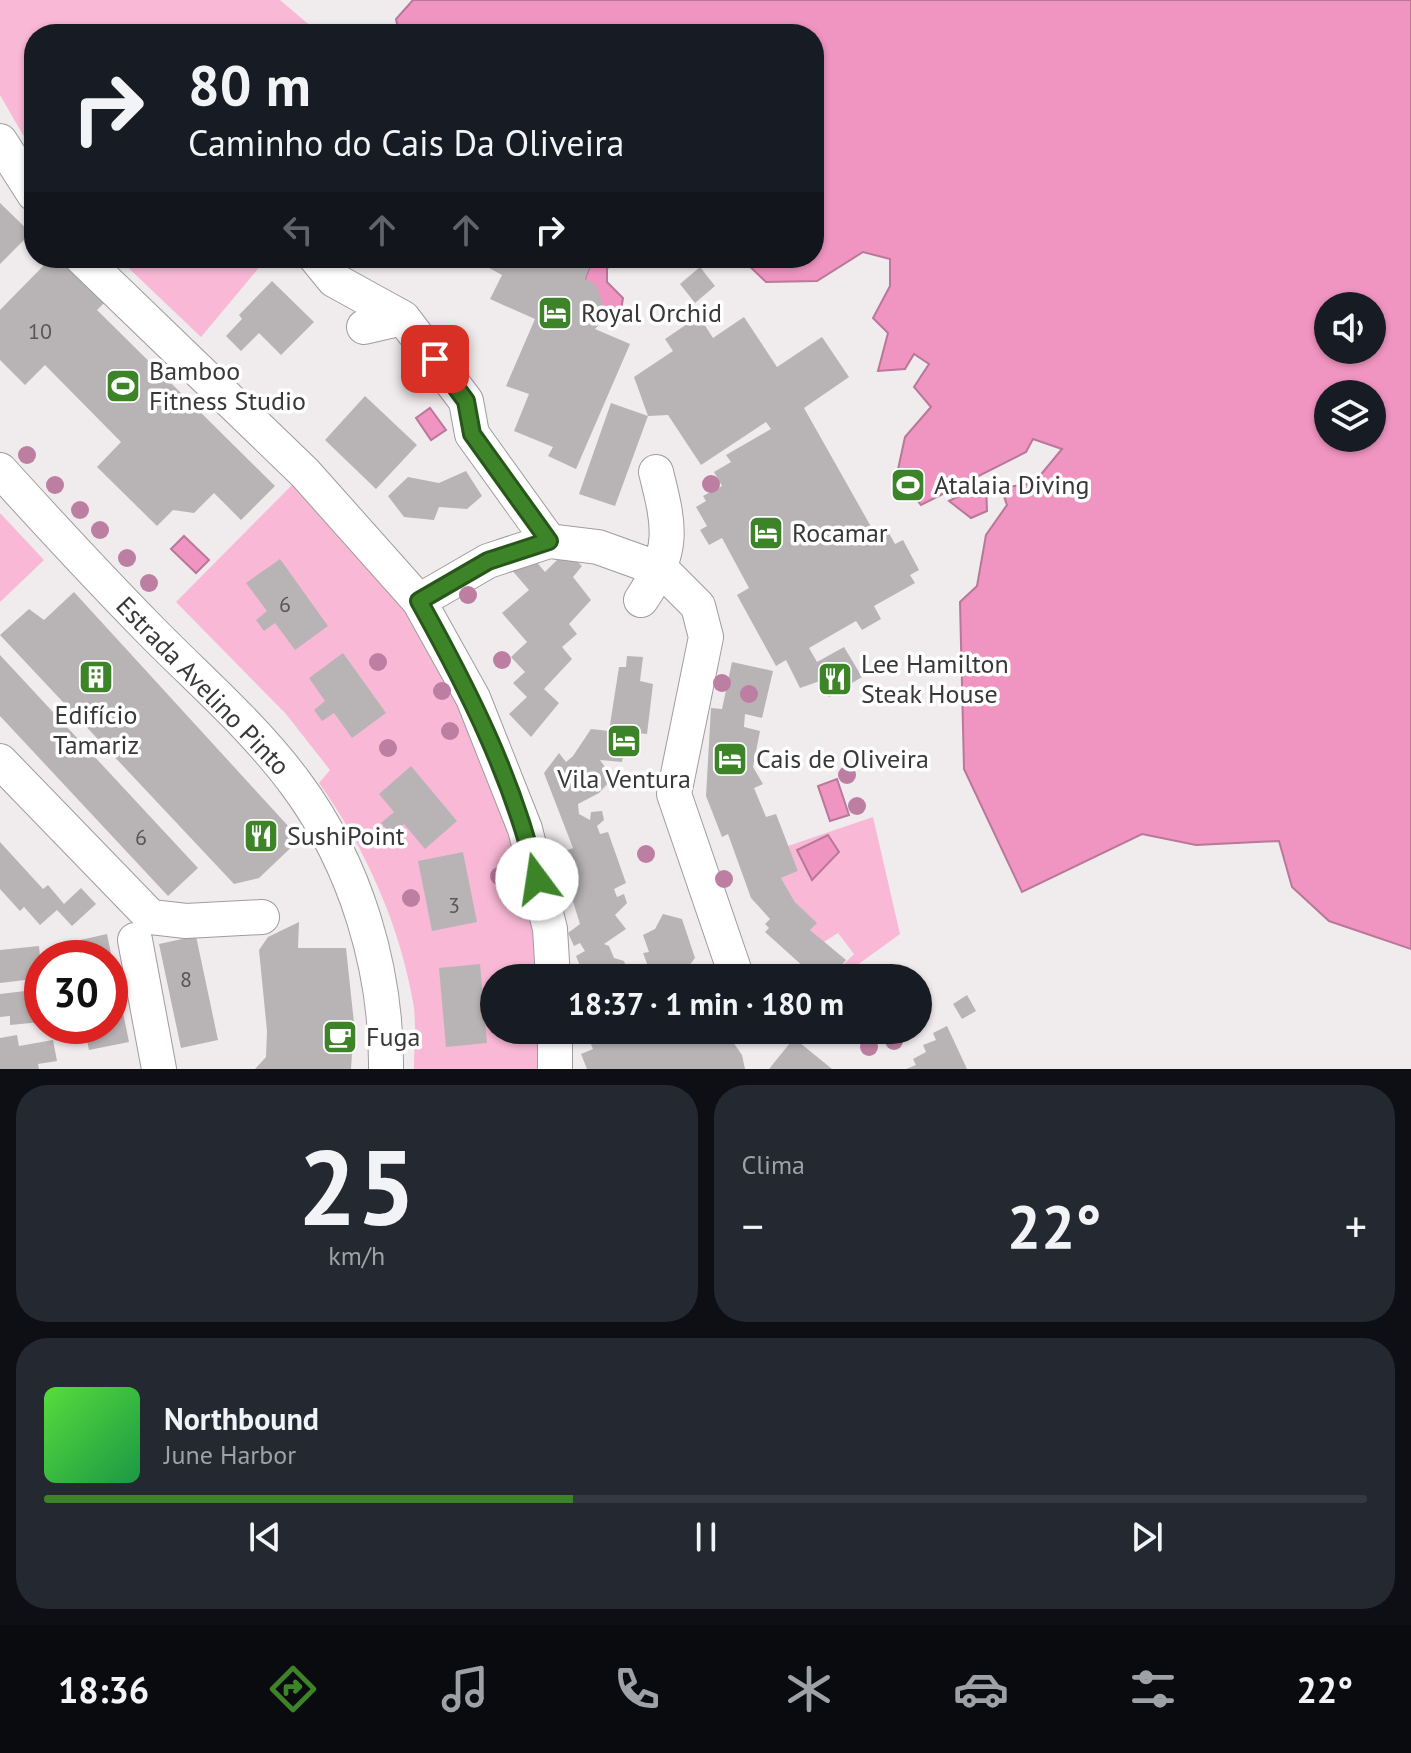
<!DOCTYPE html>
<html lang="pt">
<meta charset="utf-8">
<style>
body{margin:0;font-family:"PT Sans",sans-serif;background:#242831;color:#f1f3f6;height:100vh;display:flex;flex-direction:column;font-size:30px;white-space:nowrap}
*{box-sizing:border-box;margin:0}
p{font-size:26px;color:#9ea1a6}
.icon{flex:none;width:44px;height:44px;fill:none;stroke:currentColor;stroke-width:2;stroke-linecap:round;stroke-linejoin:round}
.map{position:relative;height:1069px;overflow:hidden}
.panel{display:flex;flex-direction:column;gap:16px;padding:16px;background:#0d0f14;flex:1}
.panel>*{flex:none}
.top-card{position:absolute;left:24px;top:24px;width:800px;height:244px;border-radius:32px;box-shadow:0 2px 6px #0004;background:#171b24;color:#f1f3f6;overflow:hidden}
.controls{position:absolute;left:1314px;top:292px;display:grid;gap:16px}
.controls a{display:grid;place-items:center;width:72px;height:72px;border-radius:50%;background:#171b24;box-shadow:0 2px 6px #0004;font-size:40px}
.speed{position:absolute;left:24px;top:940px;display:flex;gap:16px;font-size:40px;font-weight:700;text-align:center}
.speed>*{display:grid;place-content:center;width:104px;height:104px;border-radius:50%;background:#171b24;box-shadow:0 2px 6px #0004;line-height:1}
.speed .limit{border:12px solid #d22;background:#fff;color:#111}
.pin{position:absolute;display:grid;place-items:center;width:68px;height:68px;color:#fff;margin:-34px;border-radius:16px;box-shadow:0 4px 12px #0006}
.me{position:absolute;width:88px;margin:-44px;rotate:346deg;stroke-linejoin:round;filter:drop-shadow(0 0 6px #0008)}
.turn{display:flex;align-items:center;gap:28px;height:168px;padding:0 32px;font-size:36px}
.turn .icon{width:104px;height:104px;stroke-width:2.5}
.turn b{display:block;font-size:56px;line-height:68px}
.lanes{display:flex;align-items:center;height:76px;padding:0 32px;background:#0003;justify-content:center;gap:40px;direction:ltr}
.lanes .off{opacity:.35}
.big{font-size:60px;font-weight:700;line-height:1.1}
.panel .widget{flex:1;display:flex;flex-direction:column;justify-content:center;gap:12px;min-width:0;padding:0 28px;border-radius:32px;background:#242831}
.panel .dial{align-items:center;gap:0}
.dial b{font-size:104px;line-height:1}
.song{display:flex;align-items:center;gap:24px}
.cover{width:96px;height:96px;border-radius:12px;background:linear-gradient(135deg,hsl(110 70% 55%),hsl(140 70% 35%))}
.played{height:8px;border-radius:4px;background:linear-gradient(90deg,#3d8429 40%,#363941 40%)}
.keys{display:flex;justify-content:space-around;direction:ltr}
.heat{display:flex;justify-content:space-between;align-items:center;font-size:44px;direction:ltr}
.panel .tiles{flex:1;display:grid;gap:16px;grid-template-columns:1fr 1fr}
.widget:last-child{grid-column:span 2}
.trip{position:absolute;left:480px;top:964px;width:452px;height:80px;border-radius:40px;background:#171b24;box-shadow:0 2px 6px #0004;font-weight:700;line-height:80px;text-align:center}
.dock{display:flex;height:128px;justify-content:space-around;align-items:center;background:#090b0e;color:#9ea1a6}
.dock .icon{width:56px;height:56px}
.dock .selected{color:#3d8429}
.dock b{font-size:36px;color:#f1f3f6}
.map>svg:first-child{display:block}
</style>
<div class="map">
<svg width="1411" height="1069" viewBox="0 0 1411 1069">
<rect width="100%" height="100%" fill="#f0ebed"/>
<path fill="#f9b8d6" d="M0,0H280L320,34H34V154L0,95Z
M118,258H267L201,337Z
M293,484L410,608L525,836L544,978H494V1030H545L546,1069H414C414,1049 416,1027 414,1008C401,927 366,849 319,783L330,770L286,714L176,602Z
M0,513L44,560L0,602Z
M873,817L900,934L849,971L841,967L854,954L838,933L824,942L810,930L816,923L795,902L781,878L798,871L788,846Z"/>
<path fill="#f094c1" stroke="#b97898" stroke-width="2" fill-rule="evenodd" d="M413,0H1411V949L1329,921L1292,887L1279,841L1196,845L1142,834L1022,892L964,769L960,602L977,586L986,535L1007,505L1001,488L1034,483L1062,449L1033,439L1026,452L921,505L897,474L905,437L931,407L914,387L929,364L914,354L905,369L878,371L888,333L873,318L890,286V259L863,252L817,281L766,282L741,258H814V34H399L396,19ZM1372,306V350H1328V306ZM1328,394H1372V438H1328Z
M593,258H615L607,269V282L623,298L621,310L607,315L585,279Z
M430,408L446,430L431,440L416,418Z
M986,482L987,511L971,518L949,501Z
M184,536L209,560L196,573L171,549Z
M837,779L849,815L830,821L818,786Z
M828,835L839,852L812,880L797,850Z"/>
<path fill="#b8b4b6" d="M0,203L31,233L0,264Z
M51,258H66L108,299L97,310L275,486L241,520L214,493L194,513L173,510L157,526L97,467L121,442L45,365L25,385L0,360V310Z
M471,258H593L585,279L596,285L607,315L595,329L630,344L576,469L548,456L553,447L514,431L529,394L506,386L535,319L490,299L502,275Z
M700,267L715,286L695,303L680,284Z
M272,281L314,322L281,355L259,333L241,351L226,336L242,319L239,315Z
M699,316L713,338L744,317L777,367L822,337L849,377L804,408L874,532L885,526L895,544L903,540L919,570L910,575L915,583L874,606L881,619L862,630L856,621L809,648L817,662L844,647L862,677L829,697L820,681L800,688L786,660L776,666L737,595L749,588L722,538L709,545L700,530L707,526L696,507L706,501L703,496L722,486L714,472L731,462L726,455L771,429L766,422L701,465L668,415L648,416L634,377L673,351L665,339Z
M365,396L417,445L376,489L325,440Z
M611,403L648,416L615,506L579,494Z
M466,471L482,496L467,509L439,507L434,520L404,517L388,496L408,477L439,483Z
M566,551L582,566L573,577L591,600L569,624L577,634L562,647L572,659L544,689L559,703L531,737L509,714L527,697L513,683L525,672L511,657L527,642L502,613L529,590L510,568L528,552L545,572Z
M280,559L328,626L295,650L275,623L264,631L256,620L267,611L246,583Z
M74,592L300,839L259,878L234,884L0,635L29,609L44,620Z
M343,653L386,713L352,738L334,713L322,721L314,710L325,701L309,678Z
M0,655L198,868L168,896L0,716Z
M627,656L643,657L640,681L653,684L647,734L627,732L622,762L600,760L613,778L599,793L578,804L579,814L590,820L591,812L602,811L604,820L597,826L600,834L608,832L626,883L614,889L617,897L624,894L627,903L615,915L626,929L604,944L609,946L614,958L624,961L630,978H573L583,973L576,956L585,951L580,943L574,946L568,933L580,924L558,854L573,848L544,773L559,753L566,762L573,756L591,729L609,731L619,667H626Z
M732,662L773,671L762,718L745,714L744,727L760,731L753,767L763,784L754,788L766,817L776,814L798,871L781,878L795,902L817,923L810,930L846,960L831,978H816L765,932L769,928L765,924L770,919L751,898L728,834L722,837L706,796L711,708L722,709Z
M411,766L457,821L425,849L404,824L391,834L381,823L394,812L379,794Z
M0,842L43,889L48,885L64,904L81,888L96,904L72,926L57,910L40,925L24,907L20,911L0,889Z
M463,852L477,922L432,931L418,861Z
M663,914L682,919L695,958L685,971L688,978H658L655,968L649,969L643,953L649,952L643,935L655,929Z
M299,922L298,948H346L354,1023L351,1069H255L266,1057L267,1031L259,950L268,937Z
M107,934L129,1042L89,1050L84,1026H110V958H70L67,943Z
M196,936L218,1040L181,1048L159,944Z
M39,946L42,978L0,983V950Z
M480,964L487,1043L446,1047L439,968Z
M42,989V1022L10,1025V1016L0,1017V994Z
M967,995L976,1011L962,1019L953,1004Z
M947,1026L967,1069H906L916,1065L913,1059L926,1052L923,1045L936,1040L933,1033Z
M585,1030H707L710,1036L733,1042L742,1055L745,1069H587L581,1054L593,1049Z
M17,1035L19,1046L53,1040L57,1061L38,1064L39,1069H0V1038Z
M794,1038L832,1069H769Z"/>
<g fill="none" stroke-linecap="round" stroke-linejoin="round">
<g stroke="#a09c9e" stroke-width="36">
<path id="minor" d="M0,141L34,194
M82,258L305,473L419,601L473,698L525,829L550,929L553,978
M316,258L334,280L403,318L466,401L472,434L549,541
M364,327L403,318
M0,470C49,524 99,578 150,630C199,680 254,727 296,784C356,865 387,969 386,1069
M641,600C675,550 670,528 656,472
M419,601L488,561L549,541L598,547L662,570L698,606L706,637L674,794L737,978
M0,761L151,917L186,921L262,917
M135,940L159,1069
M555,1069V1030"/>
</g>
<use href="#minor" stroke="#fff" stroke-width="34"/>
</g>
<g fill="#bc7fa2">
<circle cx="27" cy="455" r="9"/>
<circle cx="711" cy="484" r="9"/>
<circle cx="55" cy="485" r="9"/>
<circle cx="80" cy="510" r="9"/>
<circle cx="100" cy="530" r="9"/>
<circle cx="127" cy="558" r="9"/>
<circle cx="149" cy="583" r="9"/>
<circle cx="468" cy="595" r="9"/>
<circle cx="502" cy="660" r="9"/>
<circle cx="378" cy="662" r="9"/>
<circle cx="722" cy="683" r="9"/>
<circle cx="442" cy="691" r="9"/>
<circle cx="749" cy="694" r="9"/>
<circle cx="450" cy="731" r="9"/>
<circle cx="388" cy="748" r="9"/>
<circle cx="847" cy="775" r="9"/>
<circle cx="857" cy="806" r="9"/>
<circle cx="646" cy="854" r="9"/>
<circle cx="499" cy="876" r="9"/>
<circle cx="724" cy="879" r="9"/>
<circle cx="411" cy="898" r="9"/>
<circle cx="894" cy="1041" r="9"/>
<circle cx="869" cy="1047" r="9"/>
</g>
<g fill="none" stroke-linecap="round" stroke-linejoin="round">
<g stroke="#28561b" stroke-width="20">
<path id="route" d="M435,359L466,401L472,434L549,541L488,561L419,601C469,691 513,778 537,879"/>
</g>
<use href="#route" stroke="#3d8429" stroke-width="14"/>
</g>
<defs>
<g id="hotel-square" transform="scale(1.8)"><rect x="-9" y="-9" width="18" height="18" rx="4" fill="#3d8429" stroke="#fff"/><path d="M-6-4.5h1.5V1H6V5H4.5V3h-9V5H-6ZM-4 0a1.8 1.8 0 1 1 3.6 0ZM.5 0V-2.5h3Q6-2.5 6 0Z" fill="#fff"/></g>
<g id="stadium-square" transform="scale(1.8)"><rect x="-9" y="-9" width="18" height="18" rx="4" fill="#3d8429" stroke="#fff"/><path d="M0-5a6.5 5 0 1 0 0 10a6.5 5 0 1 0 0-10ZM-3.5-1.8h7v3.6h-7Z" fill="#fff"/></g>
<g id="building-square" transform="scale(1.8)"><rect x="-9" y="-9" width="18" height="18" rx="4" fill="#3d8429" stroke="#fff"/><path d="M-4-6H4V6H1V3H-1V6H-4ZM-2.5-4.3h1.7v1.8h-1.7ZM.8-4.3h1.7v1.8H.8ZM-2.5-1h1.7V.8h-1.7ZM.8-1h1.7V.8H.8Z" fill="#fff"/></g>
<g id="restaurant-square" transform="scale(1.8)"><rect x="-9" y="-9" width="18" height="18" rx="4" fill="#3d8429" stroke="#fff"/><path d="M-5-6h1v4h1v-4h1v4h1v-4h1v5L-1.5 .5V6h-2V.5L-5-1ZM5-6V6H3V1.5H1.5Q1.5-4 5-6Z" fill="#fff"/></g>
<g id="cafe-square" transform="scale(1.8)"><rect x="-9" y="-9" width="18" height="18" rx="4" fill="#3d8429" stroke="#fff"/><path d="M-5.5-4.5H6V0H3Q3 3.5 0 3.5H-2.5Q-5.5 3.5-5.5 0ZM3-3.2v2h1.7v-2ZM-6 4.5H4V6H-6Z" fill="#fff"/></g>
</defs>
<g fill-rule="evenodd">
<use href="#hotel-square" x="555" y="313"/>
<use href="#stadium-square" x="123" y="386"/>
<use href="#stadium-square" x="908" y="485"/>
<use href="#hotel-square" x="766" y="533"/>
<use href="#building-square" x="96" y="677"/>
<use href="#restaurant-square" x="835" y="679"/>
<use href="#hotel-square" x="624" y="741"/>
<use href="#hotel-square" x="730" y="759"/>
<use href="#restaurant-square" x="261" y="836"/>
<use href="#cafe-square" x="340" y="1037"/>
</g>
<g text-anchor="middle" stroke-width="7" stroke-linejoin="round" paint-order="stroke">
<g font-size="22" fill="#595658">
<text x="40" y="339">10</text>
<text x="285" y="612">6</text>
<text x="141" y="845">6</text>
<text x="454" y="913">3</text>
<text x="186" y="987">8</text>
</g>
<g font-size="26" fill="#393738" stroke="#fff" text-anchor="start">
<text x="581" y="322">Royal Orchid</text>
<text x="149" y="380">Bamboo<tspan x="149" dy="30">Fitness Studio</tspan></text>
<text x="934" y="494">Atalaia Diving</text>
<text x="792" y="542">Rocamar</text>
<text x="861" y="673">Lee Hamilton<tspan x="861" dy="30">Steak House</tspan></text>
<text x="96" y="724" text-anchor="middle">Edifício<tspan x="96" dy="30">Tamariz</tspan></text>
<text x="756" y="768">Cais de Oliveira</text>
<text x="624" y="788" text-anchor="middle">Vila Ventura</text>
<text x="287" y="845">SushiPoint</text>
<text x="366" y="1046">Fuga</text>
</g>
<g font-size="26" fill="#393738" stroke="#fff">
<text transform="translate(203 686) rotate(46)" y="9">Estrada Avelino Pinto</text>
</g>
</g>
</svg>
<div class="controls">
<a><svg class="icon" aria-label="sound" viewBox="0 0 24 24"><path d="M4 9h4l5-4v14l-5-4H4zM17 9q2 3 0 6"/></svg></a>
<a><svg class="icon" aria-label="layers" viewBox="0 0 24 24"><path d="M12 4l9 5-9 5-9-5zM3 14l9 5 9-5"/></svg></a>
</div>
<div class="speed"><div class="limit">30</div></div>
<div class="pin" style="left:435px;top:359px;background:#d93025"><svg class="icon" aria-label="arrive" viewBox="0 0 24 24"><path d="M6 21V4h12l-3 4 3 4H6"/></svg></div>
<svg class="me" style="left:537px;top:879px" viewBox="-20 -20 40 40"><circle r="19" fill="#fff"/><path d="M0-13L10 11 0 6-10 11z" fill="#3d8429"/></svg>
<div class="trip">18:37 · 1 min · 180 m</div>
<div class="top-card">
<div class="turn"><svg class="icon" aria-label="right" viewBox="0 0 24 24"><path d="M7 20v-9h11M14 6l5 5-5 5"/></svg><div><b>80 m</b>Caminho do Cais Da Oliveira</div></div>
<div class="lanes"><svg class="icon off" aria-label="left" viewBox="0 0 24 24"><path d="M17 20v-9H6M10 6l-5 5 5 5"/></svg><svg class="icon off" aria-label="ahead" viewBox="0 0 24 24"><path d="M12 20V5M6 11l6-6 6 6"/></svg><svg class="icon off" aria-label="ahead" viewBox="0 0 24 24"><path d="M12 20V5M6 11l6-6 6 6"/></svg><svg class="icon" aria-label="right" viewBox="0 0 24 24"><path d="M7 20v-9h11M14 6l5 5-5 5"/></svg></div>
</div>
</div>
<section class="panel">
<div class="tiles">
<div class="widget dial"><b>25</b><p>km/h</p></div>
<div class="widget"><p>Clima</p>
<div class="heat"><a>−</a><b class="big">22°</b><a>+</a></div>
</div>
<div class="widget">
<div class="song"><i class="cover"></i><div><b>Northbound</b><p>June Harbor</p></div></div>
<div class="played"></div>
<div class="keys"><svg class="icon" aria-label="previous" viewBox="0 0 24 24"><path d="M18 5L8 12l10 7zM5 5v14"/></svg><svg class="icon" aria-label="pause" viewBox="0 0 24 24"><path d="M8 5v14M16 5v14"/></svg><svg class="icon" aria-label="next" viewBox="0 0 24 24"><path d="M6 5l10 7-10 7zM19 5v14"/></svg></div>
</div>
</div>
</section>
<nav class="dock">
<b>18:36</b>
<svg class="icon selected" aria-label="directions" viewBox="0 0 24 24"><path d="M12 3l9 9-9 9-9-9zM9 14v-3h6M13 9l2 2-2 2"/></svg>
<svg class="icon" aria-label="music" viewBox="0 0 24 24"><path d="M9 18V5l10-2v13"/><circle cx="6" cy="18" r="3"/><circle cx="16" cy="16" r="3"/></svg>
<svg class="icon" aria-label="phone" viewBox="0 0 24 24"><path d="M5 4h4l2 5-3 2q2 4 5 5l2-3 5 2v4C11 20 4 13 5 4z"/></svg>
<svg class="icon" aria-label="climate" viewBox="0 0 24 24"><path d="M12 3v18M4 7l16 10M4 17L20 7"/></svg>
<svg class="icon" aria-label="car" viewBox="0 0 24 24"><path d="M5 17H2v-5l4-1 3-4h7l3 4 3 1v5h-3M9 17h6M6 11h13"/><circle cx="7" cy="17" r="2"/><circle cx="17" cy="17" r="2"/></svg>
<svg class="icon" aria-label="filters" viewBox="0 0 24 24"><path d="M4 7h16M4 17h16"/><circle cx="9" cy="7" r="2"/><circle cx="15" cy="17" r="2"/></svg>
<b>22°</b>
</nav>
